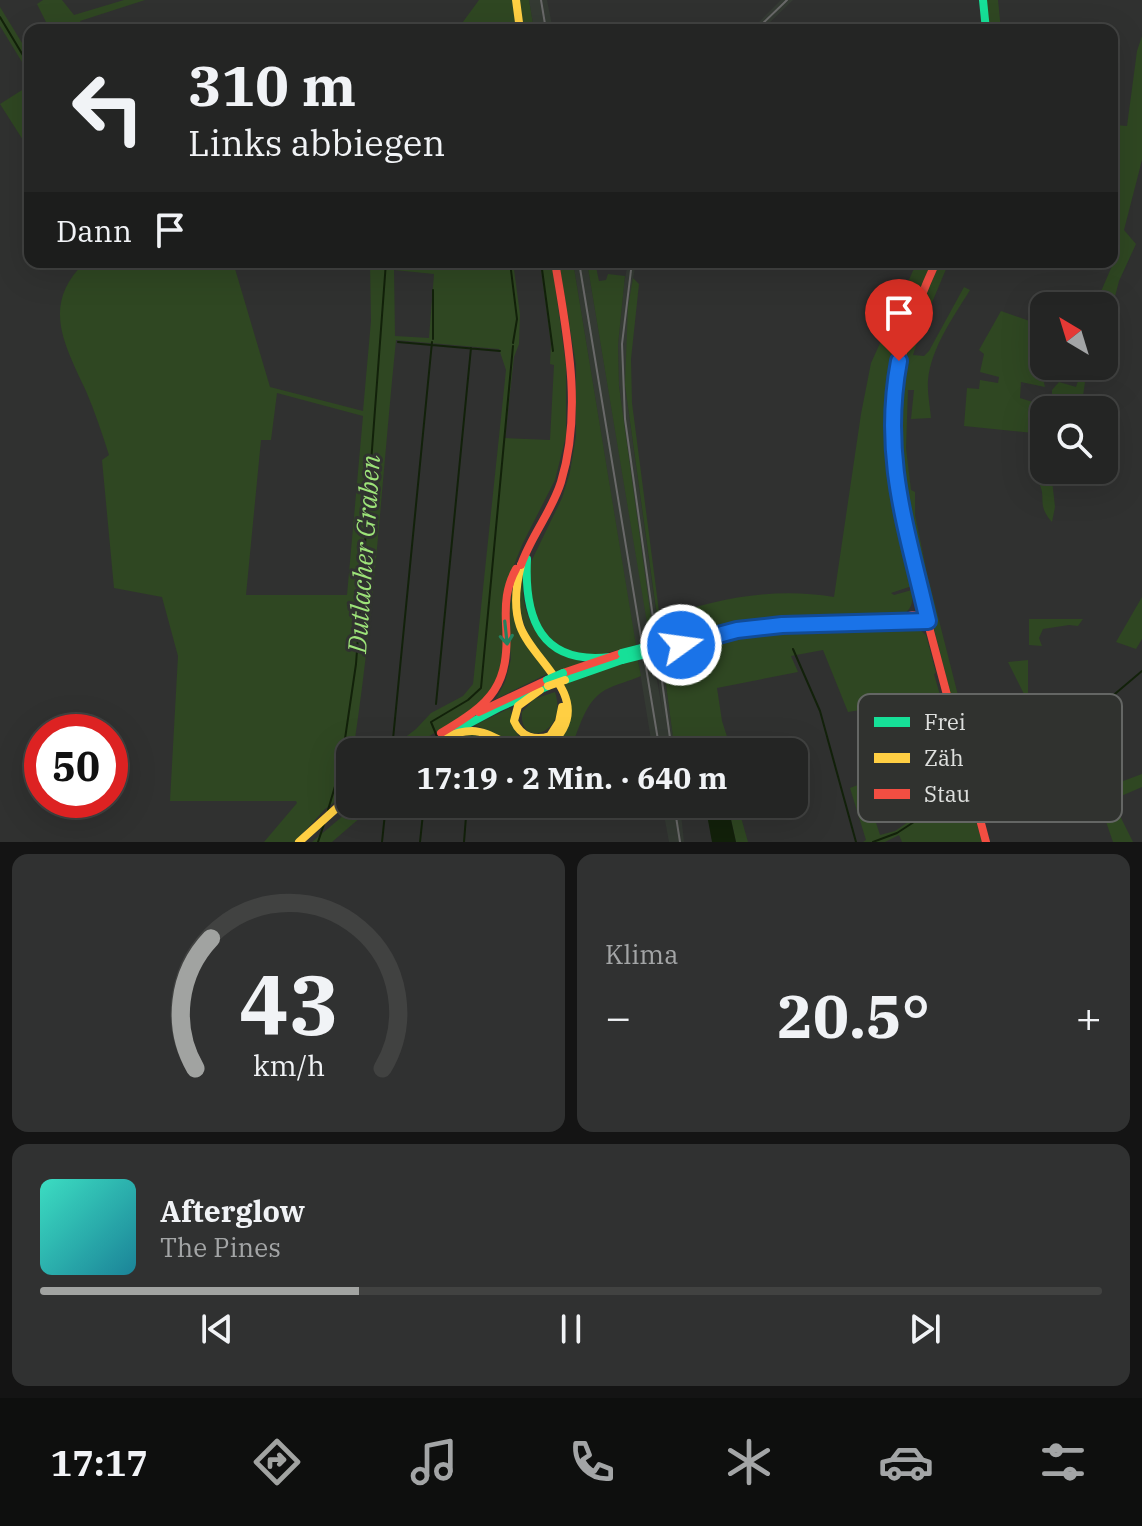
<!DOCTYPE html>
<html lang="de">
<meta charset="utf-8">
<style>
body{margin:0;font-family:"IBM Plex Serif",serif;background:#303131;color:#f1f3f6;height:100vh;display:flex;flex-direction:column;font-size:30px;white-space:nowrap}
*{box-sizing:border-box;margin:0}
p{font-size:26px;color:#a3a5a6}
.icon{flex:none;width:44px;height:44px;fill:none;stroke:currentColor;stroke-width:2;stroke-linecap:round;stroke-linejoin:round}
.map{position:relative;height:842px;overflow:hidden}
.side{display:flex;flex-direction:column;gap:12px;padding:12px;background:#141414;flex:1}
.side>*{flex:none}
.hud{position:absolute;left:24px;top:24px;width:1094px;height:244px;border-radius:16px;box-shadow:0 8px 32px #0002,0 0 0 2px #414241;background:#242524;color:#f1f3f6;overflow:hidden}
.needle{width:52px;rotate:322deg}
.controls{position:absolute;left:1030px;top:292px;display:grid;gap:16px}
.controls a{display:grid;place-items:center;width:88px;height:88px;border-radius:16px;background:#242524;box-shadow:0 8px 32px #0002,0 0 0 2px #414241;font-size:40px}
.speed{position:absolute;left:24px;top:714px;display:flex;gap:16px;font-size:40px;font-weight:700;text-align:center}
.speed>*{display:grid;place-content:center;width:104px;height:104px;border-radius:50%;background:#242524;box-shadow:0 8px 32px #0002,0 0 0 2px #414241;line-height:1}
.speed .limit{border:12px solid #d22;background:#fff;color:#111}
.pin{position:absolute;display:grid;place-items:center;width:68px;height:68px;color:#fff;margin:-82px -34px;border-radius:50% 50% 50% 0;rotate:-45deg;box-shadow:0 0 8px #0007}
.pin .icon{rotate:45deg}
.me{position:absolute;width:88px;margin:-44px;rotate:76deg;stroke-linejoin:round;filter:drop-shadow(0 0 6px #0008)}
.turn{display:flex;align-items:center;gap:28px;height:168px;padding:0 32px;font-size:36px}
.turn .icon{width:104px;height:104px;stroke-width:2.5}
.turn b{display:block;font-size:56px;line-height:68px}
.then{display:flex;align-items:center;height:76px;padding:0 32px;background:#0003;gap:16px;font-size:30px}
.big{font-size:60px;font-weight:800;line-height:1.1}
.side .card{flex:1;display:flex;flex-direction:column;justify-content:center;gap:12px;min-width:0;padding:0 28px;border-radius:16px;background:#303131}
.side .dial{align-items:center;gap:0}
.dial svg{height:208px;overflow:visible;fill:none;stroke:#414241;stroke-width:7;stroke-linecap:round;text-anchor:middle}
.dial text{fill:#f1f3f6;stroke:none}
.song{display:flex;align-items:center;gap:24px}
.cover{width:96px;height:96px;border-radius:12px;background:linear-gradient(135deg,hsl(170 70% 55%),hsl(190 70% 35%))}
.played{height:8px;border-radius:4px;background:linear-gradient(90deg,#a1a3a1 30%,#414241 30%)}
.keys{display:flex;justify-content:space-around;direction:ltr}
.heat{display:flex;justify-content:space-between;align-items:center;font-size:44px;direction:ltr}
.side .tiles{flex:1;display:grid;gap:12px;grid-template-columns:1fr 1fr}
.card:last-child{grid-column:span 2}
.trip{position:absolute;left:336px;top:738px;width:472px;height:80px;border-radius:16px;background:#242524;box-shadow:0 8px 32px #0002,0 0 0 2px #414241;font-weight:800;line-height:80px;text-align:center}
.tabs{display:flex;height:128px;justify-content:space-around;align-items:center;background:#0e0f0e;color:#a3a5a6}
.tabs .icon{width:56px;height:56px}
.tabs .active{color:#a1a3a1}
.tabs b{font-size:36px;color:#f1f3f6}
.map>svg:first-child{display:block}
</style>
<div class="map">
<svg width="1142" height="842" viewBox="0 0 1142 842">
<rect width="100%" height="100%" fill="#303130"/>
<path fill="#343a33" d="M529,0H547L553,30H534Z
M781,0H793L762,30H751Z
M573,262H587L663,715L619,386L618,345L624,284L628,262H636L632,285L625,385L675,752H653Z
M662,804H680L684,842H669Z"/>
<path fill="#2f4722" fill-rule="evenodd" d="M43,0H62L74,15L124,0H145L80,21L86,30H50L37,4Z
M479,0H513L517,30H457Z
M519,0H529L534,30H524Z
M986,0H998L1001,30H990Z
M0,7L30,56V75L0,26Z
M1142,36V160L1124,230L1136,244L1119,281L1112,308L1096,303L1115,259L1112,256V134L1115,125L1127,126L1137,51Z
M30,85V151L0,104Z
M85,262H233L270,387L363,411L371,321L370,262H513L520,314L519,344L514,357L505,438L550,440L554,365L550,364L551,344L540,262H552L566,366V436L555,480L523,543L505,587L504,669L491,694L466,714L403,752H386L416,729L431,713L463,696L473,684L506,370L499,349L396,340C382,478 374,616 353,752H350V791L325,809L295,842H264L297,803L296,801H170L178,656L162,597L114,588L102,460L109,455C102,433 95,412 86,391C64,343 41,305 85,262ZM394,270L434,274L429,338L395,336ZM277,393L363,416L347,595H246L261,440H271Z
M559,262H573L636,645L596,656L569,653L546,637L532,611L529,566L562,498L570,472L576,436V365Z
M587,262H595L599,281L606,280L608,274L625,276L618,345L619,386L654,640L650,641Z
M917,262H932C920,294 904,327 897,360C882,425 899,521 912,586L891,593L894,595L912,590C915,609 906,616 888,618L772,623L689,631L660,638L625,385L628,307L633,278L639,284L631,359L632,403L660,619C716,598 774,587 834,597L861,414L871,363Z
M940,262H949L923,324L913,355L924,356L929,351L964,287L970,290C954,316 931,348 928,380C927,392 930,406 931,418L911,419L914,390H908L906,448L911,490L915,492V515L927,573L962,711L1025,696L1008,662L1028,660V708L1024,723L1008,748L1025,742L1070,708L1085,714L1090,719L1062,742L1007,757L1006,750L990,780L985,778L978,749L967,734L963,714L961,723H958L915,555L896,457L898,385L917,313Z
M1001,311L1044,326C1044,346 1040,369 1045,387L1021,382L1020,398L1052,408V390L1059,382L1076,387L1078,381L1085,382L1081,410H1044V434L964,426L967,388L979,389L980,380L998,383L999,377L980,372L984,354L979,350Z
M1046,476L1052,480L1055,507L1052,522C1036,504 1047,499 1039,483L1041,478Z
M523,574C521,631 540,635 583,663L556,672C528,640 513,617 523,574Z
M512,580V601L547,674L496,699L505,682L511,659L507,614Z
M1142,597V639L1136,649L1116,642Z
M1029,619H1083L1078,626L1069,625L1043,629L1039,638L1042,646L1029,645Z
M828,628H918L926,635L936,673L934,674L982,842H902L899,835L885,842H863L866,840L850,788L863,783L880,835L895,831L911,820L897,800L860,710L848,712L823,650L791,656L798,672L717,688L722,721L732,752H675L662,655C721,639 768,631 828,628Z
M638,660L641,676C630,681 616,684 605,690C584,702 580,729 570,749L568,745L556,752H543C564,728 581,718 564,684L610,667Z
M555,692C569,735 518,749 522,712L534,699Z
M510,708C517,730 511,740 539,744V747L521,746L475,725Z
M479,734L515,752H493L487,748L474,746V752H428L454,737Z
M1092,737L1102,753L1107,787L1142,774V787L1112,800L1133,842H1113L1102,810L1093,812L1077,806L1072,790L989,810C991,801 985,794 994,782C1003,770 1018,777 1030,779C1048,781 1080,771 1099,767Z
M357,804H376L332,842H312Z
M723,804H747L738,807L748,842H736L730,815L727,811L732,807L725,808Z"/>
<path fill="#12210a" d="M705,804H723L730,815L736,842H712Z"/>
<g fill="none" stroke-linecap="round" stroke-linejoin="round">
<path stroke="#12210a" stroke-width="2" d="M0,17L30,67
M510,262L517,319L513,343
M541,262L553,351
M433,339V290
M398,342L500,351
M793,649L820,711L856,842
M436,704L471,348
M1090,715L1142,671
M393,739L432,342
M438,739L431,722L468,700L481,688L513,346
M441,745L450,751
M1010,756L1061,741L1084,721
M328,810L341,766L356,664L386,262
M318,842L324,824
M382,842L386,804
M420,842L424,804
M464,842L467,804
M873,842L897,833L937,807L963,798"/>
<path stroke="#16e098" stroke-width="8" d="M983,0L986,30
M527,559C524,619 541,665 610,657
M681,638L782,625L928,621
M565,680L622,660
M455,731L500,707L548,686
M410,752L425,743"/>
<path stroke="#ffcf43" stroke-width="8" d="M516,0L520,30
M540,690L518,706L514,721C521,737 535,741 550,736L559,722L562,707
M421,752C436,742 453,731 472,731C497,731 523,763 547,748C554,744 559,736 563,729C584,691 531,658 520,626C513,606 516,585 521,565
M299,842L350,796"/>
<path stroke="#f24e42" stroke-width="8" d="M936,262C914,310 896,360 893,414C889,481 909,547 925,612C945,689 966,765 986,842
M521,565C531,536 552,511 561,482C583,410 567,334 555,262
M897,620L912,615L927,617
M681,645L716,636
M563,673L622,653
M479,712L547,680
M441,733C492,703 510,686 506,624C505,604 506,587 516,569"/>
<path stroke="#696969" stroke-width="2" d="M541,0L546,30
M756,30L787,0
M579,262L660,752
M632,262L622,344L625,419L672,752
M674,804L680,842"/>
<path stroke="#16e098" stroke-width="8" d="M622,653L681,638
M622,660L681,645
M547,680L563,673"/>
<path stroke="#ffcf43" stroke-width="8" d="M548,686L565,680"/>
</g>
<defs><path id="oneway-shaft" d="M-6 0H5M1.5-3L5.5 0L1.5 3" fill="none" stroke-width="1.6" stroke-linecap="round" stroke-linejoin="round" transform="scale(2)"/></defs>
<use stroke="#24805e" href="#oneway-shaft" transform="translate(506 633) rotate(84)"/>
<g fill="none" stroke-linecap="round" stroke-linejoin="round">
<g stroke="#114b97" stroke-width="20">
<path id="route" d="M681,645L737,630L782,625L928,621C907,529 881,457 899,361"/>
</g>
<use href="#route" stroke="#1a73e8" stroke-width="14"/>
</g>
<g text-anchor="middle" stroke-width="6" stroke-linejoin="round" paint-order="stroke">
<g font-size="26" font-style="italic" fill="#9de379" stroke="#30322f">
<text transform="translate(364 554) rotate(-86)" y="9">Dutlacher Graben</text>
</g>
</g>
<rect x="858" y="694" width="264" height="128" rx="12" fill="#30322f" stroke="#646664" stroke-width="2"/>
<rect x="874" y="717" width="36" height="10" fill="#16e098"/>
<rect x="874" y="753" width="36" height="10" fill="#ffcf43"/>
<rect x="874" y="789" width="36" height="10" fill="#f24e42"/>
<g font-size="22" fill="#dee0de">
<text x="924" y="730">Frei</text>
<text x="924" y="766">Zäh</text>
<text x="924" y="802">Stau</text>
</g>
</svg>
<div class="controls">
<a><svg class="needle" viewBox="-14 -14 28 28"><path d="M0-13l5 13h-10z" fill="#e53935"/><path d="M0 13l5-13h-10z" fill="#a3a5a6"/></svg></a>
<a><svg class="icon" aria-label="search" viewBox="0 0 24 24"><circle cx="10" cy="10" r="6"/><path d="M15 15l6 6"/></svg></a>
</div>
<div class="speed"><div class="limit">50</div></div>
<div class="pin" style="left:899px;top:361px;background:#d93025"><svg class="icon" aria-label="arrive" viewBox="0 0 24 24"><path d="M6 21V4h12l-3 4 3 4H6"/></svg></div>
<svg class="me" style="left:681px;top:645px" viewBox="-20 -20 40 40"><circle r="17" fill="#1a73e8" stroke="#fff" stroke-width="3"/><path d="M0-11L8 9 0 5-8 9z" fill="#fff"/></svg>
<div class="trip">17:19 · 2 Min. · 640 m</div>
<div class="hud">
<div class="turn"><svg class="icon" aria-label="left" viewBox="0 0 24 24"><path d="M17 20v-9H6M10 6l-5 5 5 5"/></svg><div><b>310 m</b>Links abbiegen</div></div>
<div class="then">Dann<svg class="icon" aria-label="arrive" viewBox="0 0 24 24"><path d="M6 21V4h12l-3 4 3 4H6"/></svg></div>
</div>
</div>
<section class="side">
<div class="tiles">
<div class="card dial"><svg viewBox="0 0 100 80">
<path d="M14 69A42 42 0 1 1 86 69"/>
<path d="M14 69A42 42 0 0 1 20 19" stroke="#a1a3a1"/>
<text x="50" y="56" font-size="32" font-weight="700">43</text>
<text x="50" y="72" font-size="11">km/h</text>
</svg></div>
<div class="card"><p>Klima</p>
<div class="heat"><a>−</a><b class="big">20.5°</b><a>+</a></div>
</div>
<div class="card">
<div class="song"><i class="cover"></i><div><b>Afterglow</b><p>The Pines</p></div></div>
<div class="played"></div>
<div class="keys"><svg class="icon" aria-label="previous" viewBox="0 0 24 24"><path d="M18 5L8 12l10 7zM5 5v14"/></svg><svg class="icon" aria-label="pause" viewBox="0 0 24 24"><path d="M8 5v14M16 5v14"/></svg><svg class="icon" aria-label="next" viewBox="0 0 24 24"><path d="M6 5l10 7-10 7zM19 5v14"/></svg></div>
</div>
</div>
</section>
<nav class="tabs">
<b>17:17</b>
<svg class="icon active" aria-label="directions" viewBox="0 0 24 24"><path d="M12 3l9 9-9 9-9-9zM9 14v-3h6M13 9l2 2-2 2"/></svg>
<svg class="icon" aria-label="music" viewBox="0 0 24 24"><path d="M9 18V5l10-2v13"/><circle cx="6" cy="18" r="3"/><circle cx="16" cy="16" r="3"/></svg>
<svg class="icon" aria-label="phone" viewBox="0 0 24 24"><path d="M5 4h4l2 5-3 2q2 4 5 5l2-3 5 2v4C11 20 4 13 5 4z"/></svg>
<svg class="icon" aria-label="climate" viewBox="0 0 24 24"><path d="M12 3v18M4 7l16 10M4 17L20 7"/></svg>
<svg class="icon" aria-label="car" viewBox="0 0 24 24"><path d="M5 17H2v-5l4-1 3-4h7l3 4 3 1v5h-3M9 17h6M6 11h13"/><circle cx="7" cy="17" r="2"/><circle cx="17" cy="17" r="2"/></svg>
<svg class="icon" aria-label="filters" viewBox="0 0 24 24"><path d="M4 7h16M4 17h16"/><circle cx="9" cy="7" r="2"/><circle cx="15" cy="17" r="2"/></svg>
</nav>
